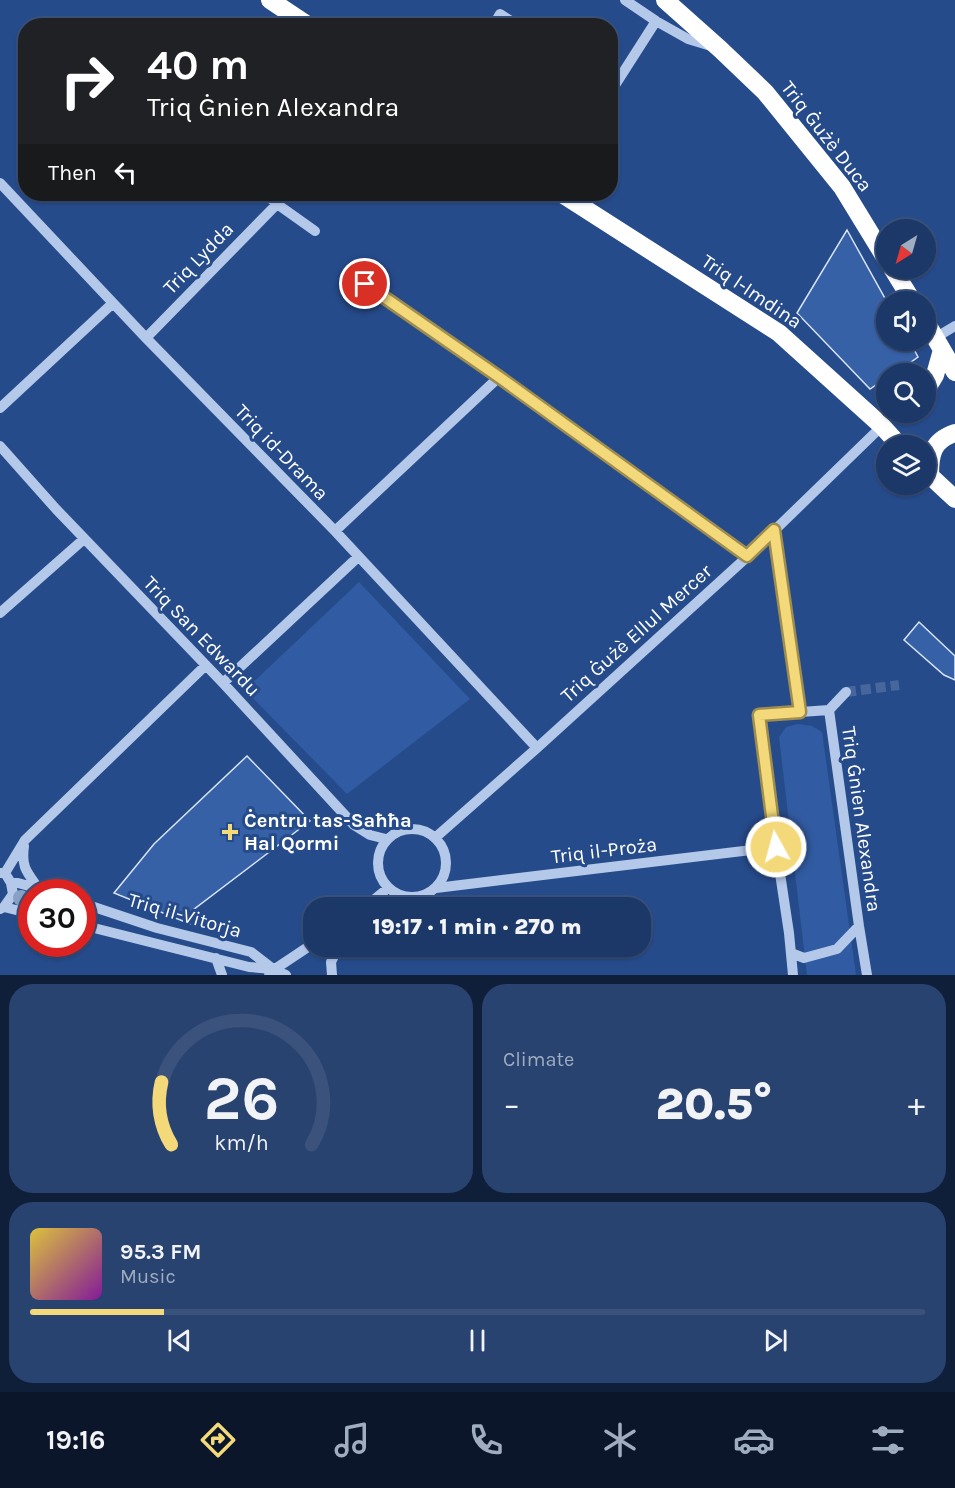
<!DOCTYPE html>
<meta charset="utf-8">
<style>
body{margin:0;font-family:Karla,sans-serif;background:#294371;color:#f1f3f6;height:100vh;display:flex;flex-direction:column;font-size:22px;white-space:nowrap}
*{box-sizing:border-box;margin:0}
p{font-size:20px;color:#a0acc0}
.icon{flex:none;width:33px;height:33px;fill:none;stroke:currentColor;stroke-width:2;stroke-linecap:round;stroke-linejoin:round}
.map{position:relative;height:975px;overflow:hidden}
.sheet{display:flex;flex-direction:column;gap:9px;padding:9px;background:#0f1f39;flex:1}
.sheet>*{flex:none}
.banner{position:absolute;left:18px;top:18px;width:600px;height:183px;border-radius:24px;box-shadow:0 2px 4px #0004,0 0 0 2px #3a527c;background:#202124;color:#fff;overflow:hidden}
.needle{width:39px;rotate:217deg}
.buttons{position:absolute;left:876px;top:219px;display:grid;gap:12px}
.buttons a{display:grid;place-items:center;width:60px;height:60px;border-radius:50%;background:#1c3868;box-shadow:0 2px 4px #0004,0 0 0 2px #3a527c;font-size:30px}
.speed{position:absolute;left:18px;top:879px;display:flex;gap:12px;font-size:30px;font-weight:700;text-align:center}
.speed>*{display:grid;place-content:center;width:78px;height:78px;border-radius:50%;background:#1c3868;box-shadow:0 2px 4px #0004,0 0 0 2px #3a527c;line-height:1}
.speed .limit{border:9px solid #d22;background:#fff;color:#111}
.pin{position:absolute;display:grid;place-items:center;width:51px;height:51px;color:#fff;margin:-26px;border:3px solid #fff;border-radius:50%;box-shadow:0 2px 6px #0007}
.me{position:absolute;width:66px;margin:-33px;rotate:353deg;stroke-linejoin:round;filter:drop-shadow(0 0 4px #0008)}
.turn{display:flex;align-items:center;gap:21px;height:126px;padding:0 30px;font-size:27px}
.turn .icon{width:78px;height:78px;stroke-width:2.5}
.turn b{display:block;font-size:42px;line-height:51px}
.then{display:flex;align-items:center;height:57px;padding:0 30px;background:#0003;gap:12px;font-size:22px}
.big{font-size:45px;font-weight:800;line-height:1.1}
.sheet .card{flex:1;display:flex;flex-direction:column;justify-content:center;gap:9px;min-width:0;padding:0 21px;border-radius:24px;background:#294371}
.sheet .dial{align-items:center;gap:0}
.dial svg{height:156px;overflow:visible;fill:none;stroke:#3a527c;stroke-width:7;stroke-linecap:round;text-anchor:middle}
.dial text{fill:#f1f3f6;stroke:none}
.song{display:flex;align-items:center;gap:18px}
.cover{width:72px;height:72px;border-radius:9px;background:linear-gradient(135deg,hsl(50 70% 55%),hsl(290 70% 35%))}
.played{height:6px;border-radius:3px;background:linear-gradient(90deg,#f3d979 15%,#3a527c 15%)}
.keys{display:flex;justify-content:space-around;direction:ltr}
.heat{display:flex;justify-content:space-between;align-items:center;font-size:33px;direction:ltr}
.sheet .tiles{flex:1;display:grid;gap:9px;grid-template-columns:1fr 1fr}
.card:last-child{grid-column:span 2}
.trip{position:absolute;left:303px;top:897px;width:348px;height:60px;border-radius:24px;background:#1c3868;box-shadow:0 2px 4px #0004,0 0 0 2px #3a527c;font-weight:800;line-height:60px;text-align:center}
.dock{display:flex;height:96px;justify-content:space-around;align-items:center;background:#0b162a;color:#a0acc0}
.dock .icon{width:42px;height:42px}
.dock .on{color:#f3d979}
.dock b{font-size:27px;color:#f1f3f6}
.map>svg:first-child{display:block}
</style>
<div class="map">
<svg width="955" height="975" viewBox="0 0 955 975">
<rect width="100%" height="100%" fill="#264b8b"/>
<path fill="#315ba2" d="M359,582L470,699L347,794L245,690Z
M798,724L812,726L822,732L856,975H807L779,737L786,727Z"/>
<path fill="#3761a7" stroke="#d8e4f7" stroke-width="1.5" d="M847,230L887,302L886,340H909L918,357L894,374H886V378L870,389L797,313Z
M919,622L955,656V680L944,675L904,640Z
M247,756L310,821L193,910L190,924L114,893L154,844Z"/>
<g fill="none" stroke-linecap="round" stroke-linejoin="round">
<path stroke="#47669c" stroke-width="10" stroke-dasharray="10 5" stroke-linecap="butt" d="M846,692L899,685"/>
<path stroke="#b4c8ea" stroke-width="10" d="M625,0L656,21L688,39L711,46
M493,26L500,14L519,26
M610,93L656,21
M0,183L146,338L335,531L537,748
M265,194L277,204L315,231
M365,283L499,377L747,557
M146,338L277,204
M935,338L955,326
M0,408L113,303
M0,446L56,509L223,683L354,825L370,835L386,839
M774,530L800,712
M335,531L499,377
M0,613L84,539
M223,683L358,557
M829,710L846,692
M378 863a34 34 0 1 1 68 0a34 34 0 1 1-68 0Z
M436,837L537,748L747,557L882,426
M24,846C21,868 27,872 39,889
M0,873H5L11,883L13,894L4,907
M5,873L25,840L205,666
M11,883H18L51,892
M436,888L776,847
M82,903L157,928L251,952L273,969L286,975
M364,908L388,888
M0,909L4,907L32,914
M82,925L249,967L273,969
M791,953L804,958L837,949L859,926
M216,958L222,975
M269,973L314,943
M332,975L331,962L339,946
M793,975L789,933L776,847L759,715L829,710L859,926L867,975"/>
<path stroke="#fff" stroke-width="18" d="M270,0L309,26
M665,0L720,49L765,92L842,187L886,259
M562,194L779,333L882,426L900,446
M892,268L913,302
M926,322L955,372
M926,390L935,375L942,350
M926,472L955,499
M930,476C930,454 932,441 955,433"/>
</g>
<circle fill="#889fc6" cx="21" cy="898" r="8"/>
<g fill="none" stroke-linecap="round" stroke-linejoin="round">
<g stroke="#9e8d4f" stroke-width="15">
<path id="route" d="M365,284L499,377L747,556L774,530L800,712L759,715L776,847"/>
</g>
<use href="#route" stroke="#f3d979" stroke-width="10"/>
</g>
<path fill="#f3d979" stroke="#264b8b" stroke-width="2" d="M227 823h6v6h6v6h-6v6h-6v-6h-6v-6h6z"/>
<g text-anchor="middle" stroke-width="6" stroke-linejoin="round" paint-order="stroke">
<g font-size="20" fill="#fff" stroke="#264b8b">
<text transform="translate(827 136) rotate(52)" y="7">Triq Ġużè Duca</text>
<text transform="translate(198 258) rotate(-46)" y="7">Triq Lydda</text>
<text transform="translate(752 291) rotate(34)" y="7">Triq l-Imdina</text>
<text transform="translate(282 452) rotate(46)" y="7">Triq id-Drama</text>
<text transform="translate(636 633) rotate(-42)" y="7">Triq Ġużè Ellul Mercer</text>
<text transform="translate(202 636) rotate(46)" y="7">Triq San Edwardu</text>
<text transform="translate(862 819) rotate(82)" y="7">Triq Ġnien Alexandra</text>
<text transform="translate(604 850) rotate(-7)" y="7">Triq il-Proża</text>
<text transform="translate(185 915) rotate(16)" y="7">Triq il-Vitorja</text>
</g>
<g font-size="20" font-weight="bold" fill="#fff" stroke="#264b8b" text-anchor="start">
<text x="244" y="827">Ċentru tas-Saħħa<tspan x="244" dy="23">Ħal Qormi</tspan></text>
</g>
</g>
</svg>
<div class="buttons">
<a><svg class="needle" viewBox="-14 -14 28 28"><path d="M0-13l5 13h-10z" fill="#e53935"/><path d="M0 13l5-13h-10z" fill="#a0acc0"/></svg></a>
<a><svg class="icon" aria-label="sound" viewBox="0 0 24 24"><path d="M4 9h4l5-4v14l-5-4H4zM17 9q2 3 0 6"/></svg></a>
<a><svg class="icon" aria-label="search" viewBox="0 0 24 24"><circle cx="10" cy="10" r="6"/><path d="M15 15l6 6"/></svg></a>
<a><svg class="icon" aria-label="layers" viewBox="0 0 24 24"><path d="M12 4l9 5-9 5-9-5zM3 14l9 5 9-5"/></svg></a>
</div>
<div class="speed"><div class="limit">30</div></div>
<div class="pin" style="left:365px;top:284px;background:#d93025"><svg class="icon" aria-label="arrive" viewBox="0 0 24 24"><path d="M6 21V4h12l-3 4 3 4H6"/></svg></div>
<svg class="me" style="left:776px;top:847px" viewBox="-20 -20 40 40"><circle r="17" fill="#f3d979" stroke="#fff" stroke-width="3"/><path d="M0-11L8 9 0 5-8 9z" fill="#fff"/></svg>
<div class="trip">19:17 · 1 min · 270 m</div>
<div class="banner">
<div class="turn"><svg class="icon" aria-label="right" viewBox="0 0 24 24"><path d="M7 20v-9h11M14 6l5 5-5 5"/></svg><div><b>40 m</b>Triq Ġnien Alexandra</div></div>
<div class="then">Then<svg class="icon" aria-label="left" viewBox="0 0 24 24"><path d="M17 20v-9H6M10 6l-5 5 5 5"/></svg></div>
</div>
</div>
<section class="sheet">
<div class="tiles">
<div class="card dial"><svg viewBox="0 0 100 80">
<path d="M14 69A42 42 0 1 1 86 69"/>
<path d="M14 69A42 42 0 0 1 9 37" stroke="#f3d979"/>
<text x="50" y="56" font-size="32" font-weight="700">26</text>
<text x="50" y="72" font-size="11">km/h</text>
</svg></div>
<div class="card"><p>Climate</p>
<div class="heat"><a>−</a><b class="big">20.5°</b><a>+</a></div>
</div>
<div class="card">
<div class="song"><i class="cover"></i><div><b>95.3 FM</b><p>Music</p></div></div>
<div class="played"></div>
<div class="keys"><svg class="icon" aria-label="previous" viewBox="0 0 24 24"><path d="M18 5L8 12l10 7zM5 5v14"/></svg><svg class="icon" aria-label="pause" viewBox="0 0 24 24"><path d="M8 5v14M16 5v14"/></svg><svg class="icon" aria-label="next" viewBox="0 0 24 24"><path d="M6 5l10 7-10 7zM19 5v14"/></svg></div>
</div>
</div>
</section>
<nav class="dock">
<b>19:16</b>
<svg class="icon on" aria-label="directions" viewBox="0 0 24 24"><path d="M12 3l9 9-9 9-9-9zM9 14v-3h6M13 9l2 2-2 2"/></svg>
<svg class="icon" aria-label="music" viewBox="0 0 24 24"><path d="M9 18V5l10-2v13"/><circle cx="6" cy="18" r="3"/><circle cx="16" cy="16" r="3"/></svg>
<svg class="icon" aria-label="phone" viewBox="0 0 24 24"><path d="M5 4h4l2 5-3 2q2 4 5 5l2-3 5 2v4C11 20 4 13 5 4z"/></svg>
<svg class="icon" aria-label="climate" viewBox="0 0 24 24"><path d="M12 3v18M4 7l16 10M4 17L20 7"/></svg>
<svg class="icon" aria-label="car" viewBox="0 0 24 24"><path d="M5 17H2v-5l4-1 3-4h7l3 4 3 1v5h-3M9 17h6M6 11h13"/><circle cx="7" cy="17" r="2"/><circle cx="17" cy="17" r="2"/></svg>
<svg class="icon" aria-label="filters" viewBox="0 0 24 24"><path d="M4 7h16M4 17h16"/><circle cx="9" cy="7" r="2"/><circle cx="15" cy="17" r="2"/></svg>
</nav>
